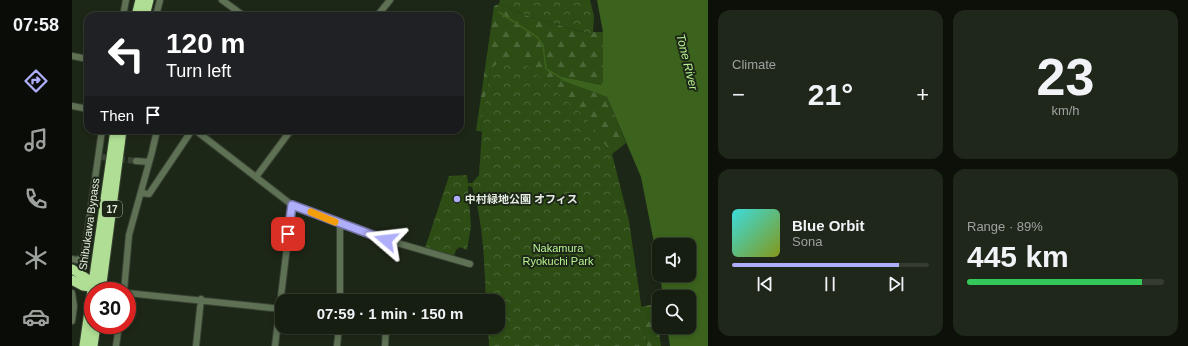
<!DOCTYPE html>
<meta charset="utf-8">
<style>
body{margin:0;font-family:Arial,"Noto Sans JP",sans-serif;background:#1f261a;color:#f1f3f6;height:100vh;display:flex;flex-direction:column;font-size:15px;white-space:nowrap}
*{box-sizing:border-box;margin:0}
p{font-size:13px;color:#9ea29f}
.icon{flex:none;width:22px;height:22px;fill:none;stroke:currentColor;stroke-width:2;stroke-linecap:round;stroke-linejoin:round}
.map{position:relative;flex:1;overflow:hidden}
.panel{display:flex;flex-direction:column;gap:10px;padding:10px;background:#0c1009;width:480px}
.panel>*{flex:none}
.hud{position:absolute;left:12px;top:12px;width:380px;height:122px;border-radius:12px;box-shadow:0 2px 6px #0003,0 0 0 1px #353b31;background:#202124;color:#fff;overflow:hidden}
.fabs{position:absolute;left:580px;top:238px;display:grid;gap:8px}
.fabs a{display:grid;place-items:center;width:44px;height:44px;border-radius:8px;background:#161d11;box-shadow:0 2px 6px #0003,0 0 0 1px #353b31;font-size:20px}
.speed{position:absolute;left:12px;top:282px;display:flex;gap:8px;font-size:20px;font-weight:700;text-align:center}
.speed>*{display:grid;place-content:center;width:52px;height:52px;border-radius:50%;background:#161d11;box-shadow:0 2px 6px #0003,0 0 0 1px #353b31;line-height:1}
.speed .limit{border:6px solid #d22;background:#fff;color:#111}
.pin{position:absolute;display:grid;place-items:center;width:34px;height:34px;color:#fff;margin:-17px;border-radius:8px;box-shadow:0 2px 6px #0006}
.me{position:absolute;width:44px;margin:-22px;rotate:287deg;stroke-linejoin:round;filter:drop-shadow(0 0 3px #0008)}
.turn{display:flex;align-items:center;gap:14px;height:84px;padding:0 16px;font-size:18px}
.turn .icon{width:52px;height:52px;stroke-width:2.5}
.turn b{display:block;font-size:28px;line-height:34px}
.then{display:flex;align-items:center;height:38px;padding:0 16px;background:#0003;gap:8px;font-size:15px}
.big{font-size:30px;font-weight:700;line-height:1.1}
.panel .tile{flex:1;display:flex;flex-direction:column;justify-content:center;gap:6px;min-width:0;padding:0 14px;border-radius:12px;background:#1f261a}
.panel .dial{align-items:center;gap:0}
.dial b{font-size:52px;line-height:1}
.song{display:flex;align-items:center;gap:12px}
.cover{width:48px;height:48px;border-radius:6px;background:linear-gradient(135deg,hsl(180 70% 55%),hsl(70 70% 35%))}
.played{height:4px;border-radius:2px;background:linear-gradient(90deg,#afaefa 85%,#353b31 85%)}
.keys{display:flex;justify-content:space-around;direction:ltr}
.heat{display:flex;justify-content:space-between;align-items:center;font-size:22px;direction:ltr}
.charge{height:6px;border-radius:3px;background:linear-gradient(90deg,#34c759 89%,#353b31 0)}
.panel .tiles{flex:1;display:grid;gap:10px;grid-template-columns:repeat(2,1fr)}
.trip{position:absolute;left:203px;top:294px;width:230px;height:40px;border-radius:12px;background:#161d11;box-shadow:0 2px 6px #0003,0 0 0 1px #353b31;font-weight:700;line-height:40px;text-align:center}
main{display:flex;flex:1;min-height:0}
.tabs{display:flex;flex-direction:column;width:72px;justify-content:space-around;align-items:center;background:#090c07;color:#9ea29f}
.tabs .icon{width:28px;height:28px}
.tabs .current{color:#afaefa}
.tabs b{font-size:18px;color:#f1f3f6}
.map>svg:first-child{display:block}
</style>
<main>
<nav class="tabs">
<b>07:58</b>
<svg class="icon current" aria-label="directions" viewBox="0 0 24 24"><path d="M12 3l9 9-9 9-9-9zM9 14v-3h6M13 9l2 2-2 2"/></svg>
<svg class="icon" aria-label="music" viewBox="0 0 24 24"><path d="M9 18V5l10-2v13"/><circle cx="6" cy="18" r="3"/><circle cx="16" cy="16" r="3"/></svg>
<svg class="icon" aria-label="phone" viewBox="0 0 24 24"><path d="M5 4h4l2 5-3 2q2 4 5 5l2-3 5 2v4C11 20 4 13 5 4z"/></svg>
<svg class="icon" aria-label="climate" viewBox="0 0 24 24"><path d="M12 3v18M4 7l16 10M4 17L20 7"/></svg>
<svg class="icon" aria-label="car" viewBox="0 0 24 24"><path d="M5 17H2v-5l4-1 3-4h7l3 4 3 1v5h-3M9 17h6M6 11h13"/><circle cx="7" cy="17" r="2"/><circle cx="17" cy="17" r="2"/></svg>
</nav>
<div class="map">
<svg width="636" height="346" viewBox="0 0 636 346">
<defs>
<pattern id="forest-firs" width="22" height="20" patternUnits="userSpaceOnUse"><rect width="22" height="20" fill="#2d4d15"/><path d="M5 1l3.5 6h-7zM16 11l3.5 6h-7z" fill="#4b6737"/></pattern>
<pattern id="park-crowns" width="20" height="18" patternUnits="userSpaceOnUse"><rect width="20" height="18" fill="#2d4d15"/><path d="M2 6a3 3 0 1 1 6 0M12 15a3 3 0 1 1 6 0" fill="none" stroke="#4b6737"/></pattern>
</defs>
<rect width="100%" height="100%" fill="#1d2717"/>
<path fill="url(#forest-firs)" d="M427,4L456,16L517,34L521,32H531V81L529,85L491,77L490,80L535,97L554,143L540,154L528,140L418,69L408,131H404L422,6Z
M583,304L589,346H575L569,307Z"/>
<path fill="url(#park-crowns)" d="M428,0H518L522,16L521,32L518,34L456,16L427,4Z
M434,57L453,64L514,118L540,154L557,221L575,346H417L416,327H426V301H414C412,263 412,224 400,187L396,186L399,226L395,250L388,247L384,250L382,256L353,248L377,176L395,175L396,183H400L407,175L410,132L408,131L418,69Z"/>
<path fill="#3b631d" d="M525,0H636V346H598L595,327H617V297H591L588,275H617V245H587V268L569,177L535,97L489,80L491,77L529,85L531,81V32Z"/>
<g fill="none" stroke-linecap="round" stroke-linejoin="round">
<path stroke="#3b631d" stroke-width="1.5" d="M427,12L465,37L471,45L474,69L491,79"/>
<path stroke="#3b4535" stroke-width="6" stroke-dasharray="6 3" stroke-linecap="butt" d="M29,157L64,161"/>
<g stroke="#394333" stroke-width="8">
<path id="minor" d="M150,0L172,16
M51,16L54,0
M84,16L88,0
M305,16L318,0
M0,56L16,59
M0,106L16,109
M123,130L220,205L308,238L398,264
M64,161L77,162
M184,177L219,130
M69,193L77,194L120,130
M268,224V301
M0,259L5,260L12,256L30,130
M29,288L44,291
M52,291L57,235L80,152L85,130
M0,293L2,306L0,321
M55,293L210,309
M44,346L47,325
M124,346L129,299
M203,346L220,205
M265,346L267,327
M313,346L314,327"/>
</g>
<g stroke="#394333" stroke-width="11">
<path id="highway" d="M64,16L68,0
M73,16L77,0
M0,269L25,285
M0,280L11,286L26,288
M29,291L50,130
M12,346L43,130
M21,346L24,325"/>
</g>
<use href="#minor" stroke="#5e7154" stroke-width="6"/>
<use href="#highway" stroke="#b0de94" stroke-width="9"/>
</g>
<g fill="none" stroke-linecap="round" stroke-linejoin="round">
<g stroke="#7271a2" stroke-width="10">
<path id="route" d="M216,234L220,205L314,240"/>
</g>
<use href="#route" stroke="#afaefa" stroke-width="7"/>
<path stroke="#f59e0b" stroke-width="7" d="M239,212L263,222"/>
</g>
<circle fill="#afaefa" stroke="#1d2717" stroke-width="1.5" cx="385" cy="199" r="4"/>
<g text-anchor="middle" stroke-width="4" stroke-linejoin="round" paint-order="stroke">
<rect fill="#1d2717" stroke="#a8b1a4" stroke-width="1" x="30" y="201" width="20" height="16" rx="3"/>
<g font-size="10" font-weight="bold" fill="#e4ece1">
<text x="40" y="213">17</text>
</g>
<g font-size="11" font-weight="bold" fill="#e4ece1" stroke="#1d2717" text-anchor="start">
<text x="393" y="203">中村緑地公園 オフィス</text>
</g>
<g font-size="11" fill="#e4ece1" stroke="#1d2717">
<text transform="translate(17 224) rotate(-82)" y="4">Shibukawa Bypass</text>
</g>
<g font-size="11" fill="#b7f392" stroke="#1d2717">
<text x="486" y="252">Nakamura<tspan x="486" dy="13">Ryokuchi Park</tspan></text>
</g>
<g font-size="12" font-style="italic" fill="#b7f292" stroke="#1d2717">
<text transform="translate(615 62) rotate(76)" y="4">Tone River</text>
</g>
</g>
</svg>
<div class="fabs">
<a><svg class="icon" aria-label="sound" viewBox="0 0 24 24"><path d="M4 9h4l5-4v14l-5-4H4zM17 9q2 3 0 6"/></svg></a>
<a><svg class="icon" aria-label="search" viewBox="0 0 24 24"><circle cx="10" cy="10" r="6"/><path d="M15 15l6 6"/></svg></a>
</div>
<div class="speed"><div class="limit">30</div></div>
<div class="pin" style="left:216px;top:234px;background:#d93025"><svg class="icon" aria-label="arrive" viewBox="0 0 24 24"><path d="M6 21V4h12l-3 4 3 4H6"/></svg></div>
<svg class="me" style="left:314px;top:240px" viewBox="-20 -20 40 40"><path d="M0-17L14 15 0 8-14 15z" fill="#afaefa" stroke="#fff" stroke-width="4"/></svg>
<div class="trip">07:59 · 1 min · 150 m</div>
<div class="hud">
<div class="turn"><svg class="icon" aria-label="left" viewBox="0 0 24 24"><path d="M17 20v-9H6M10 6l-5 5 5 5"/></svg><div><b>120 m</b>Turn left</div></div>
<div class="then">Then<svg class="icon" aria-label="arrive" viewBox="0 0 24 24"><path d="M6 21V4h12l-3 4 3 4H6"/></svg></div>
</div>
</div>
<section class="panel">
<div class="tiles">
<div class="tile"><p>Climate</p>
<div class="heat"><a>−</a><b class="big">21°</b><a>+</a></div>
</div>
<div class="tile dial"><b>23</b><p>km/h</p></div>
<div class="tile">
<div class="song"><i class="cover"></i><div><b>Blue Orbit</b><p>Sona</p></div></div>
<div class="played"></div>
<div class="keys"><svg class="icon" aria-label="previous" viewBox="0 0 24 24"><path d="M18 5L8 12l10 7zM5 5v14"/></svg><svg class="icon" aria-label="pause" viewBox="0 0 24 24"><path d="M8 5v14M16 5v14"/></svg><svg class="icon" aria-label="next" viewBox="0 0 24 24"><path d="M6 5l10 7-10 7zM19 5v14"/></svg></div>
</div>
<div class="tile"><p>Range · 89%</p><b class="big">445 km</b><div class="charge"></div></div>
</div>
</section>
</main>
